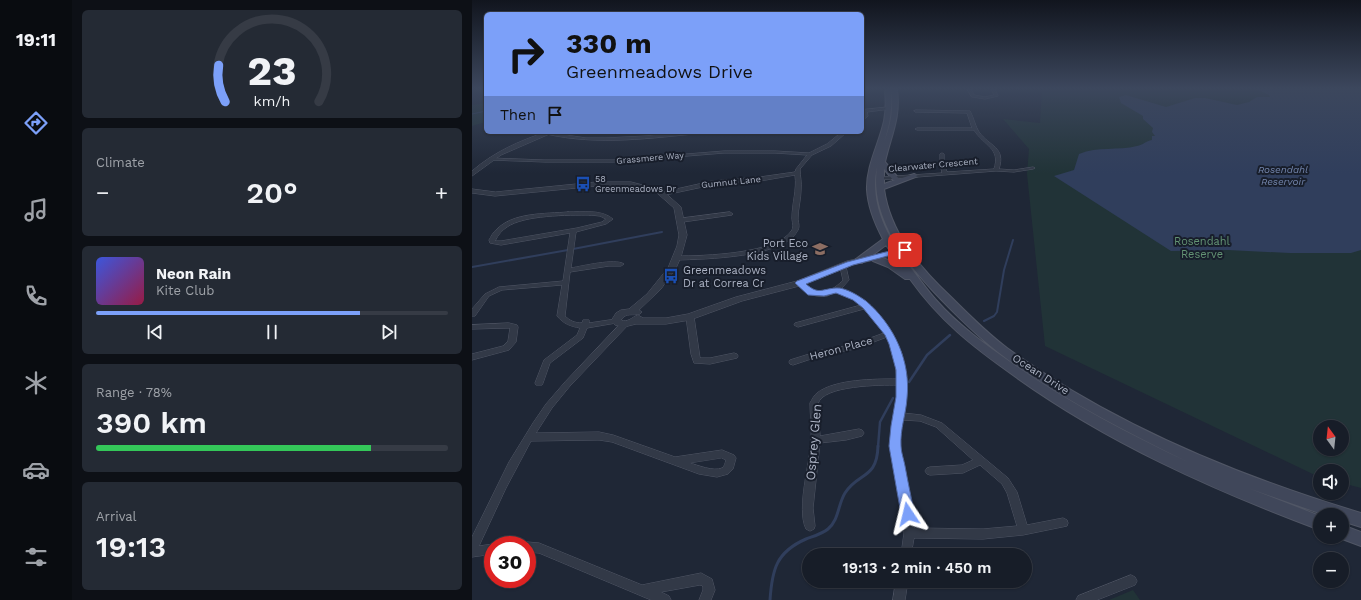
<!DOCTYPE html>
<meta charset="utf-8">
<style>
body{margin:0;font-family:"Work Sans",sans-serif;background:#242a34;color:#f1f3f6;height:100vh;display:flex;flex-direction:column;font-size:15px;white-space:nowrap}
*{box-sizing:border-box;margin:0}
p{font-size:13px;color:#9ea2a8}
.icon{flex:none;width:22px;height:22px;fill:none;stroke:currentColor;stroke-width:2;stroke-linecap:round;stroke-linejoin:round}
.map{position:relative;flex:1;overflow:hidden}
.panel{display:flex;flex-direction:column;gap:10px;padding:10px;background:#0d1016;width:400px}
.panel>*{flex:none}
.hud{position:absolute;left:12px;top:12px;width:380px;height:122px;border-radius:6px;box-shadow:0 1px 3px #0004,0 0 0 1px #363b45;background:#7ca0f9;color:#111;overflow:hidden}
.needle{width:26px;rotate:345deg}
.fabs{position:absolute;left:841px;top:420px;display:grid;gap:8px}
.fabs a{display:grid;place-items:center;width:36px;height:36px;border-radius:50%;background:#171d28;box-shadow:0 1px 3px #0004,0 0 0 1px #363b45;font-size:20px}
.speed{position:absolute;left:12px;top:536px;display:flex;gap:8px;font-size:20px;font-weight:700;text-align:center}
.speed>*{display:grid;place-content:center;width:52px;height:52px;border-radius:50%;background:#171d28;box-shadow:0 1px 3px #0004,0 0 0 1px #363b45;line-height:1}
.speed .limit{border:6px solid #d22;background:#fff;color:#111}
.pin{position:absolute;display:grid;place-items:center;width:34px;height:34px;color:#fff;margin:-17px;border-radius:8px;box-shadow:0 2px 6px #0006}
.me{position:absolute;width:44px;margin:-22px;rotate:350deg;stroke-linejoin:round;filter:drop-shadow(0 0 3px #0008)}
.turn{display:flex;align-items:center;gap:14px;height:84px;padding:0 16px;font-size:18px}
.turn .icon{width:52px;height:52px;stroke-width:2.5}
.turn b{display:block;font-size:28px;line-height:34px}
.then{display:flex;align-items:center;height:38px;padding:0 16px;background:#0003;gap:8px;font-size:15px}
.big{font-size:30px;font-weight:600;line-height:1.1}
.panel .widget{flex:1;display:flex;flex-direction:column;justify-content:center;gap:6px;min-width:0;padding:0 14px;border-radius:6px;background:#242a34}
.panel .dial{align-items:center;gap:0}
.dial svg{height:104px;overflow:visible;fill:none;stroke:#363b45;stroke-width:7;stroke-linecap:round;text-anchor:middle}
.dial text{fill:#f1f3f6;stroke:none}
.song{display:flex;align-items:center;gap:12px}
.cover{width:48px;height:48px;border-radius:6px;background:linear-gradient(135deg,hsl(230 70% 55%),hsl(340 70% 35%))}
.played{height:4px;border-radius:2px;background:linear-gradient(90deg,#7ca0f9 75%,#363b45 75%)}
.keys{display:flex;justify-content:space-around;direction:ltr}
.heat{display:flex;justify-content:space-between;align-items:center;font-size:22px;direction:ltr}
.charge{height:6px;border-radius:3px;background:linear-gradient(90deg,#34c759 78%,#363b45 0)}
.trip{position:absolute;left:330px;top:548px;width:230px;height:40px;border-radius:20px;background:#171d28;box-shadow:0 1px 3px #0004,0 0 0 1px #363b45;font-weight:600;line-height:40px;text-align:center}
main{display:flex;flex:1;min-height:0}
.tab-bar{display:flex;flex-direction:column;width:72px;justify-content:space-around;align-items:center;background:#090c10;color:#9ea2a8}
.tab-bar .icon{width:28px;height:28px}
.tab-bar .on{color:#7ca0f9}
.tab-bar b{font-size:18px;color:#f1f3f6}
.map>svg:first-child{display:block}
</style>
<main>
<nav class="tab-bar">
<b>19:11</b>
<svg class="icon on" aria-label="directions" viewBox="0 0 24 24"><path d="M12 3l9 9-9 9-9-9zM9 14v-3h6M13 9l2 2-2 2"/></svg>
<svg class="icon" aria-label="music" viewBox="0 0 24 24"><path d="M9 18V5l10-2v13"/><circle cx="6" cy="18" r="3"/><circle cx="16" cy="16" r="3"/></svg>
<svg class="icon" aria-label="phone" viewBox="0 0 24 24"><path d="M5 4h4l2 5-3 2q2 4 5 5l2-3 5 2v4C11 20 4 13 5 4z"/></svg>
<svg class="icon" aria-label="climate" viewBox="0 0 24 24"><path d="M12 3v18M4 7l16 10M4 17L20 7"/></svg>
<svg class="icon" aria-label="car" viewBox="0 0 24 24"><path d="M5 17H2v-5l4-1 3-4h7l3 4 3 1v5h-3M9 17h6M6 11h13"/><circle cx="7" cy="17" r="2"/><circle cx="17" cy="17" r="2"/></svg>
<svg class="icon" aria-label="filters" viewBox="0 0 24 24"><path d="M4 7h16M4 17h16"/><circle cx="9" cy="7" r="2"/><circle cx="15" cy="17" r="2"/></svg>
</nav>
<section class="panel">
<div class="widget dial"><svg viewBox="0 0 100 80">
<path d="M14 69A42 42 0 1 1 86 69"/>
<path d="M14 69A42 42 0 0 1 9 41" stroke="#7ca0f9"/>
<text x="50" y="56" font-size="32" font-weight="700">23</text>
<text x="50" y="72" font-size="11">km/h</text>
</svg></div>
<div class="widget"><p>Climate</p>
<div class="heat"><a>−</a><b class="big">20°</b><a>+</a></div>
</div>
<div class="widget">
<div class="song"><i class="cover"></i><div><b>Neon Rain</b><p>Kite Club</p></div></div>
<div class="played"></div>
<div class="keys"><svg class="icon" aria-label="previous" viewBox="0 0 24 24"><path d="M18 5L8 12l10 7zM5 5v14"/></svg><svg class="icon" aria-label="pause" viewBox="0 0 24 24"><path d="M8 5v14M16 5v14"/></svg><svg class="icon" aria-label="next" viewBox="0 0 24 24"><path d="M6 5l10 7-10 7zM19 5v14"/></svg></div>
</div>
<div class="widget"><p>Range · 78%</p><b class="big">390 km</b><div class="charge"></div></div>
<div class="widget"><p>Arrival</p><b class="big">19:13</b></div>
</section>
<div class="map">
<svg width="889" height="600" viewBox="0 0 889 600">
<rect width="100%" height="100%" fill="#1f2736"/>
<path fill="#213337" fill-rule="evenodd" d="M570,89H889V488L870,483V471H848L847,477L573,346L555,174L557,149L531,119L568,123ZM848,427H870V449H848Z
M14,103V122L0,126V105Z
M661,590L668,600H637Z"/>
<path fill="#303e5c" d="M784,89H889V250L879,253H818L756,250L699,251L582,176L602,170L607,154C626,146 646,151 665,146C671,145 674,141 680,140V136H683L680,132L681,128L671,119V116L649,103L647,97L654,95L694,107L723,98H733L765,105L777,102L785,97H798L797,95Z"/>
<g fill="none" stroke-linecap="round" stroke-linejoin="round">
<path stroke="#303e5c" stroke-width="1" d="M0,114L14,111"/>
<path stroke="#303e5c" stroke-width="2" d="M101,249L190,232
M0,267L96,250
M512,321L522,316L525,312L532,270L541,240"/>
<path stroke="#303e5c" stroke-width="2.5" d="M437,382L455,355L478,335
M406,447L408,422L421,398"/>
<path stroke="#303e5c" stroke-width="3" d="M298,600C300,570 304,552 334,539C342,536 350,534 356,529C367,520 366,504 373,493C386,472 405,480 406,446"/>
<g stroke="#505665" stroke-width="1">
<path id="minor" d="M495,89H499L502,95L513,97L522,95L519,89H523L526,96L513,99L501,97H500Z
M417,107L419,108L418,109L395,112L396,116L390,121V118L392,116L390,110Z
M444,110L498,111C502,118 503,126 507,132C518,147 534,147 527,169L542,170L561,167L563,168L561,169L542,172L524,171L406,180V178L408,177L470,173L468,163V154L470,153L472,154V163L475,172L522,169C529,148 512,146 502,130H445L443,129L445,128H500L495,113L443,112L442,111Z
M74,132L114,138H134L173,136L217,132H234L232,133C179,138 127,146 74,134Z
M370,132H375L359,146L340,155L328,169C328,176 330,183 329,190C329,199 326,209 326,218C326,222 328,226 326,230C313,258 232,259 205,260L202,258L205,256C231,256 306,254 320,230C322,226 320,222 320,218C320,203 325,190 323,175L288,181L240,185L193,195L191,194V192L240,181L288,177L323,172L324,169L335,155L303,153H252L141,162H73L18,160L16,159L18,158L73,160H141L252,151H303L337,153L355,144Z
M96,212C110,212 129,209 141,219L134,224L104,232L99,268C111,266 143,258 152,264L149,266H137L98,272L93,316C98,321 103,323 110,323L111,320H117V323L144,319L148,321L144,323L115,328L111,338L78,363L71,383L70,385H64L63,383L72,360L105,335L108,328C98,326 92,324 85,316L90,285L30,290L17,296L3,316H0V309L13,294L27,287L91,281L98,233L29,245L18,243L17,240C19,237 21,232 24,230C41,212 73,214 96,212ZM118,215L128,216L134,219L130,222L105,228L29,241H23C26,235 30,230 35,227C52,215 96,215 118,215Z
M258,212L261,214L260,215L211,222L208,220L211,218Z
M371,265L374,267L377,280L369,289L386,297L397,304L421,334L430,354L433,370L434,397L431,413L449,415L470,423L536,478L545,492L555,525L591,518L595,520L596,523L595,526L551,535L511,539L442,538L439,555H429L432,533L431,514L418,446L420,425L426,397L425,385C410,385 350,385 346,404C345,412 348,428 348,436L387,429L390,430L392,433L390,436L374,440L348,443L341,508L343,526L342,529L338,531L334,529C324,508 338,464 339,440C340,428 338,415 338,403C340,400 342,395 345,393C363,379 403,379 425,379L422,354L415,337L383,349L351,355L321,365L318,364L317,362L318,360L350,350L379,345L412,333L392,309L326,327L322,325L323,323L389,305C384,301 370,292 364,293C361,293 358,295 355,296C342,298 332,293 325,283L328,281C332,283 334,287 338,290C349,297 363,289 371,280L368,267ZM430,420L448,421L464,427L501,460L490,465L458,467L455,468L453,471L455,474L458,475L491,473L508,465L530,484L535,493L545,526L511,529L442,528C440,493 422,454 430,420Z
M215,315H218L222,317L228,358H238L262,353L265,354L266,356L265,358L238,364L222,363L219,354L214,317Z
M150,322H153L157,324L98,386L80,408L64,433L127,432L141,435L203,457L250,450L262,455L264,458L261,469L256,474L245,477L227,474L140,442L127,440L59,441L34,488L7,546L21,544L24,545H21V554L0,557V537L37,462L61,423L74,404L93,382ZM250,458L254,460C253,463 253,466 250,468C242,472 225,465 218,463Z
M37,323L45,325L46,327L44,342L37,350L0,360V354L31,346L36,341L38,328L0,329V325Z
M55,542L67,543L170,585L229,573L240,579L243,590L239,600H227L231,590V586L228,585L189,592L197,596L199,600H179L67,553L55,552V545H50L51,543Z
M659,575L663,577L665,581L663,585L625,600H604L606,596Z
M424,581H436L433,600H421Z"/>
</g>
<g stroke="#505665" stroke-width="1">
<path id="tertiary" d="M74,132H82L29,155L0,176V171C22,152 47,141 74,132Z
M125,182H159L190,190L209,207L215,235L209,257L204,268L189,289L167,310L170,312L168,314C161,316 154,312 149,320C156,323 160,317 166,315L171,318H194L216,314L264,297L325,281L375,261L433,248L437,250L436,252L381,265L331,285L270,301L218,320L194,324H164L152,327L143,325L139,321L144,313L149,310L157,309L175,294L196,268L205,246L207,235L202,208L185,193L159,186H125L23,196L0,193V189L23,192Z"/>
</g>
<g stroke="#505665" stroke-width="2">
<path id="secondary" d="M416,89L419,91C420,109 418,125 412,142C419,124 422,109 419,89H425C429,118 419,135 413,162L427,179L442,174L446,176L412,189C418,233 448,268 479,297C497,315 515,333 535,348C640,424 766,476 889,513V527L870,521V515H853L776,488L848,516V530C741,490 634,442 541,375C500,346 468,321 438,279H433L416,267L401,261L399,259L401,257C410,255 422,263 430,268L414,245L390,263H384L382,261L384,259L411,239C403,224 396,207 395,190C394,166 407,144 412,121C414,111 414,101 413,91ZM405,167C398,215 431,259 462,292C482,313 503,334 526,352C585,397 652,430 718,463C656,434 597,403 541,364C514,345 486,325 464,300C455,290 447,278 438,267C416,238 397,205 405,167ZM412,169L421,180H423L412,184Z
M870,525L889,532V546L865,537H870Z"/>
</g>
<use href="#minor" fill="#323947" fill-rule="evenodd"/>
<use href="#tertiary" fill="#323947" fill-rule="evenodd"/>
<use href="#secondary" fill="#40475a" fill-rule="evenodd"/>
</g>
<linearGradient id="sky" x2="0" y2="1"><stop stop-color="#11151e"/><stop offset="0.51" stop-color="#3c475d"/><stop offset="1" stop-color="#3c475d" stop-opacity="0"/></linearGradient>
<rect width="889" height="173" fill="url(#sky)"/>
<path fill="#7ca0f9" stroke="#5168a2" d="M433,247L437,250L435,251L381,265L334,284C347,295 349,289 364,288C373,287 387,296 394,301C422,325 439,361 435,398C434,414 428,429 429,446C429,452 432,460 433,466C436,482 439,498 443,514L441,518L436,520L431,518L429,514L417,446L419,426L424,397V370L417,344L413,335L391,308L381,300L364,293L352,296L336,295L323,283L325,281L375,262Z"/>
<defs>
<g id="bus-bare" transform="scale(1.2)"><path d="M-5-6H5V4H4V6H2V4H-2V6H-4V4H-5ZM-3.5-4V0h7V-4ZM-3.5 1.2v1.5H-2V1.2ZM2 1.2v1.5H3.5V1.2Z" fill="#1a4fb4" stroke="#181e2b" stroke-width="2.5" paint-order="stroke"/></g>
<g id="school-bare" transform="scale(1.2)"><path d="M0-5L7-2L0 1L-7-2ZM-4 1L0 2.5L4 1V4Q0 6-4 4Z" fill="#8d6e63" stroke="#181e2b" stroke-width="2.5" paint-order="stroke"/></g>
</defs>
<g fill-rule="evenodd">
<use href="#bus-bare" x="111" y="184"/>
<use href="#school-bare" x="348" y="249"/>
<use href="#bus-bare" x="199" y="276"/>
</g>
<g text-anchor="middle" stroke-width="4" stroke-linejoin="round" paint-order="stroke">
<g font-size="9" fill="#acb3c4" stroke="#181e2b">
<text transform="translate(178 158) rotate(-5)" y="3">Grassmere Way</text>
<text transform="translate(461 165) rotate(-5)" y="3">Clearwater Crescent</text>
<text transform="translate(259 182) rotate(-6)" y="3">Gumnut Lane</text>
</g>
<g font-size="9" fill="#acb3c4" stroke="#181e2b" text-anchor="start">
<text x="123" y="182">58<tspan x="123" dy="10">Greenmeadows Dr</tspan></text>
</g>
<g font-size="10" font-style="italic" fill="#7486ad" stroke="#181e2b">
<text x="811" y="173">Rosendahl<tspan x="811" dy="12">Reservoir</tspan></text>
</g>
<g font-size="11" fill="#649474" stroke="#181e2b">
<text x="730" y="245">Rosendahl<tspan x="730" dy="13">Reserve</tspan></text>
</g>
<g font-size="11" fill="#acb3c4" stroke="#181e2b" text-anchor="end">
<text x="336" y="247">Port Eco<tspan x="336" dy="13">Kids Village</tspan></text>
<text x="211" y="274" text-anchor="start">Greenmeadows<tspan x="211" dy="13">Dr at Correa Cr</tspan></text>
</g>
<g font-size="11" fill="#acb3c4" stroke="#181e2b">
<text transform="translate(369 348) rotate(-15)" y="4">Heron Place</text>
<text transform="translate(569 374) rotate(33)" y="4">Ocean Drive</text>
</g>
<g font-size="13" fill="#acb3c4" stroke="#181e2b">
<text transform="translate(341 442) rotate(-85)" y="5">Osprey Glen</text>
</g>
</g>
</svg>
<div class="fabs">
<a><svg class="needle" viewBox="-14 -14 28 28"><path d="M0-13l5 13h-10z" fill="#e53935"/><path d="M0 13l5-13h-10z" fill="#9ea2a8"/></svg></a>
<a><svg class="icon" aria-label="sound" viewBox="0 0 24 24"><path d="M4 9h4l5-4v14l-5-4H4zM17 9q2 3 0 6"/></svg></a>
<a>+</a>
<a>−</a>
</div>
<div class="speed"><div class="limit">30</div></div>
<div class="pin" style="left:433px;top:250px;background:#d93025"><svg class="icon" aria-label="arrive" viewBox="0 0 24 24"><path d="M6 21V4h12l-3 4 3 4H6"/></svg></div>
<svg class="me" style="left:436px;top:514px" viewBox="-20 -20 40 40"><path d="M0-17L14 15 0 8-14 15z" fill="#7ca0f9" stroke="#fff" stroke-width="4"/></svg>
<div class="trip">19:13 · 2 min · 450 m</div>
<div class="hud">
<div class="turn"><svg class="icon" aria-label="right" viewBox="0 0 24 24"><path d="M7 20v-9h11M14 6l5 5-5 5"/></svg><div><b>330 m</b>Greenmeadows Drive</div></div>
<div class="then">Then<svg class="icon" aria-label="arrive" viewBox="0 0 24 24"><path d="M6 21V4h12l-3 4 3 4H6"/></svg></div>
</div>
</div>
</main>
